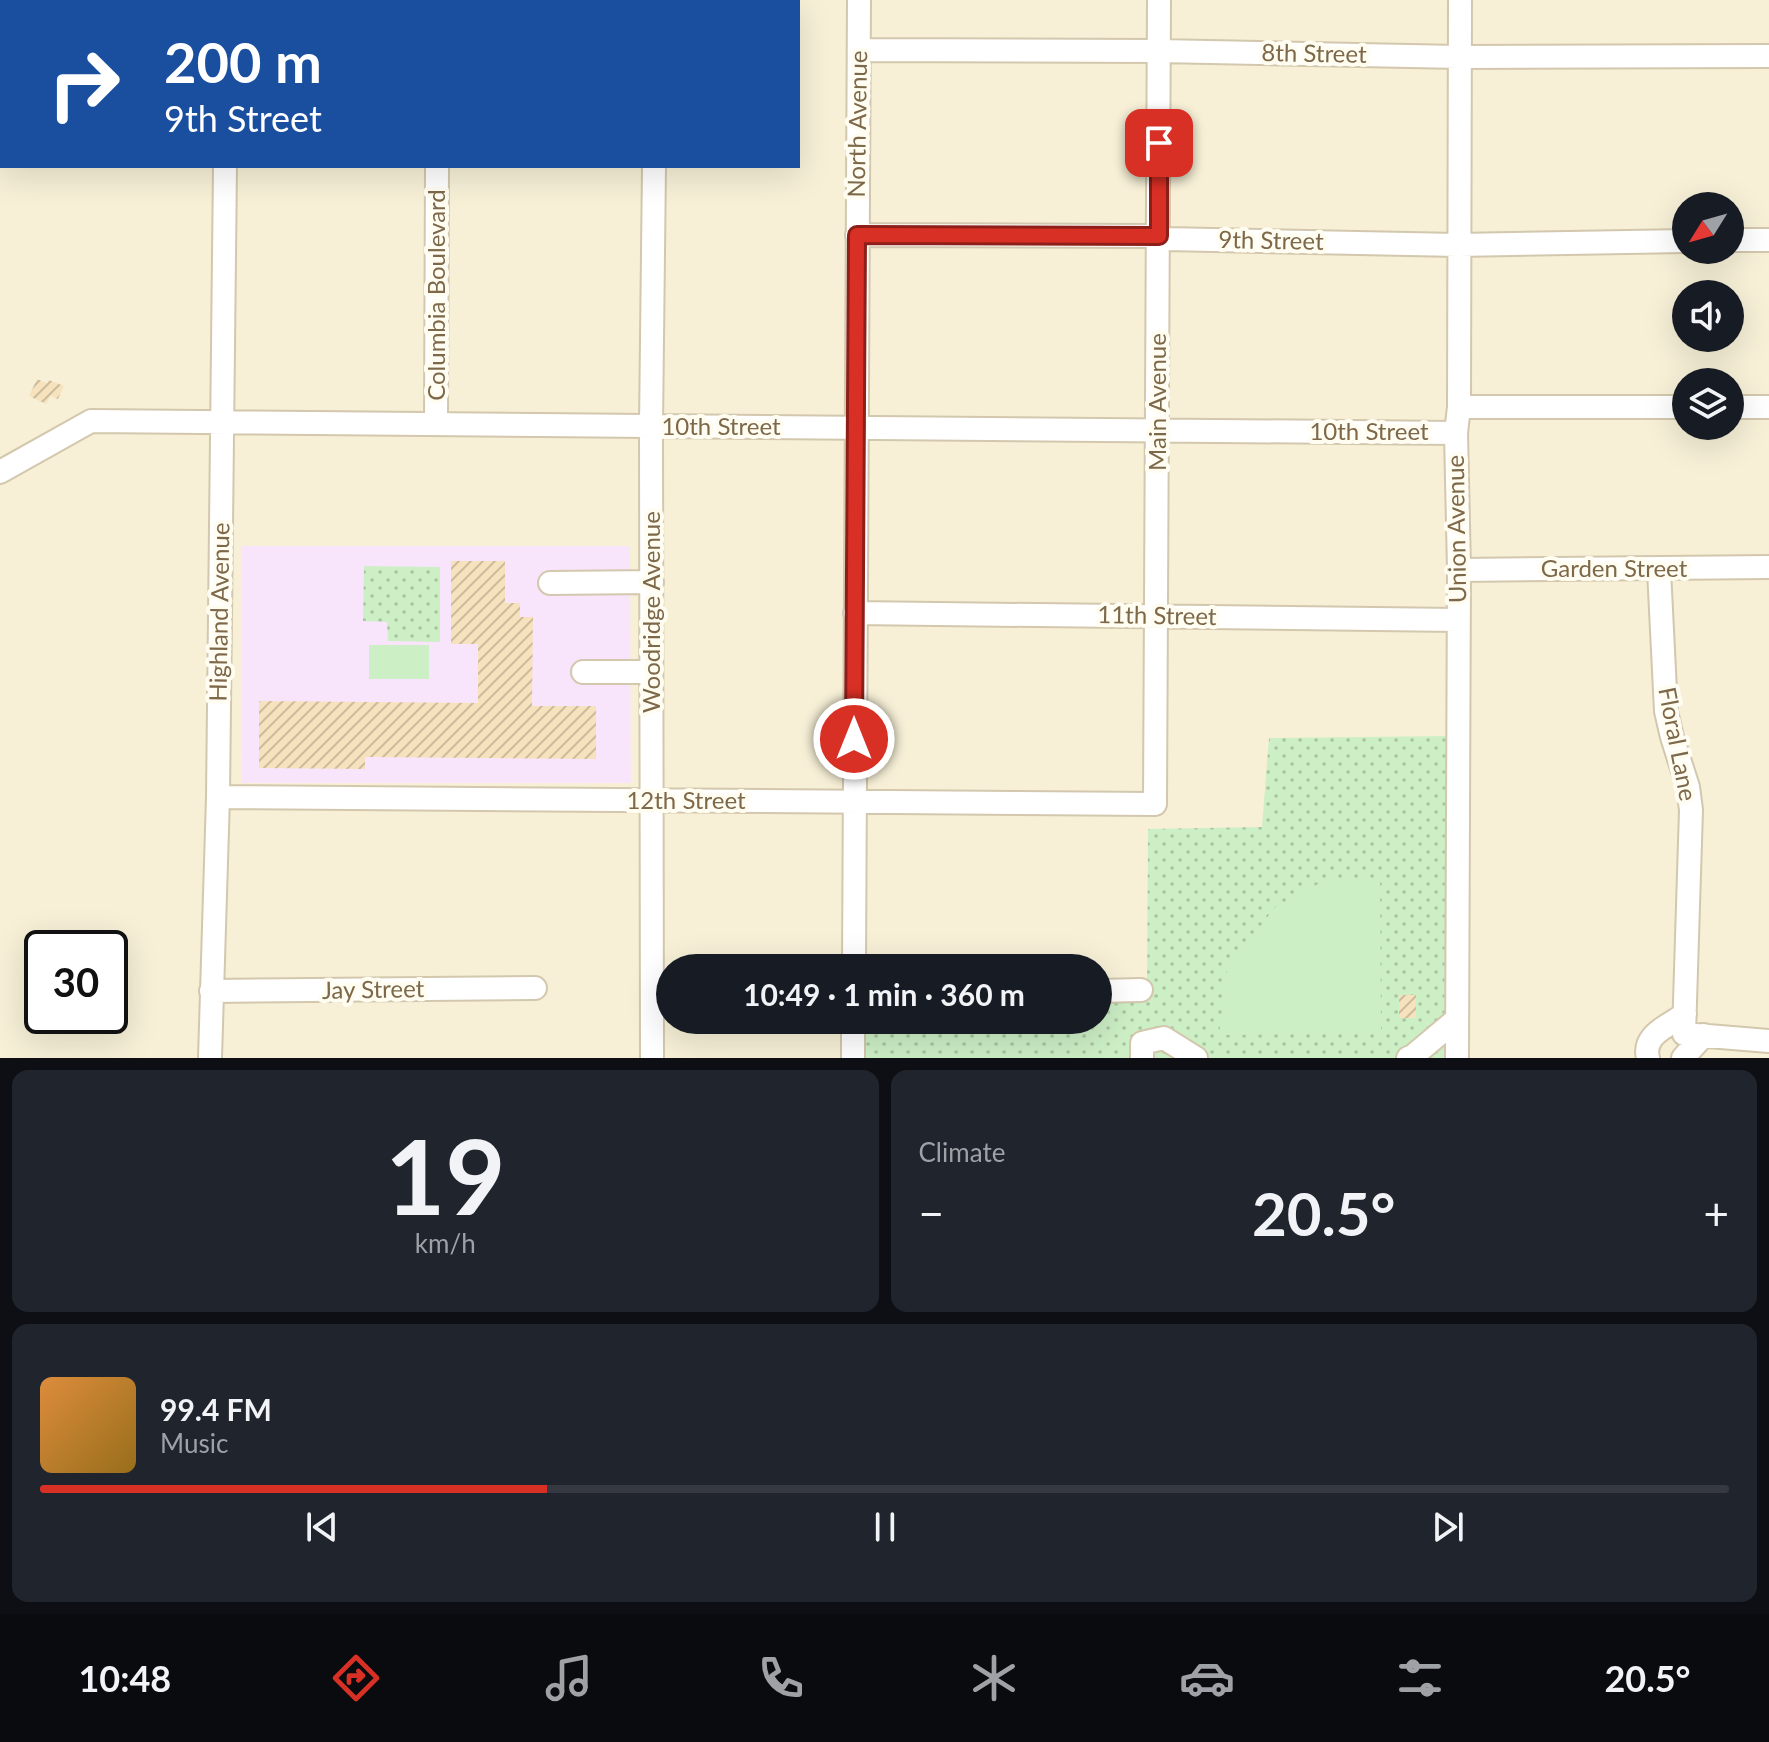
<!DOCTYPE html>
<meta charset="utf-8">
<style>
body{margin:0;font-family:Lato,sans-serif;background:#20242c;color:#f1f3f6;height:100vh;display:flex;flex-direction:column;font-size:30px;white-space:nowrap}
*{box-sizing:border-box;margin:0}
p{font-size:26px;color:#9ea1a6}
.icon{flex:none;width:44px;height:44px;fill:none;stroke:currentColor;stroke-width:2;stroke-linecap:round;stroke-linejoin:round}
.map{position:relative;height:1058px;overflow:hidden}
.details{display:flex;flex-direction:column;gap:12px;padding:12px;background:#0d0f14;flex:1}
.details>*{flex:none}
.top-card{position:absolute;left:0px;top:0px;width:800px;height:168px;box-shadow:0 8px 32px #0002;background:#1a4fa0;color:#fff;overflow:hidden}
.needle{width:52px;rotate:233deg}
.tools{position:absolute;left:1672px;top:192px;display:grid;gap:16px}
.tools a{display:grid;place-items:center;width:72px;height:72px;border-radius:50%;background:#171b24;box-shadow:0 8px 32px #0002;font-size:40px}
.speed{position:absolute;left:24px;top:930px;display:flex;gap:16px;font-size:40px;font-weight:700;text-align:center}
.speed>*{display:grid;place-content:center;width:104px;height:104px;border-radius:50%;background:#171b24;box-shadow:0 8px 32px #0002;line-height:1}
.speed .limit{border:4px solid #111;border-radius:12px;background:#fff;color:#111}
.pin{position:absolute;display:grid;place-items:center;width:68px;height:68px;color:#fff;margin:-34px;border-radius:16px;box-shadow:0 4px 12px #0006}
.me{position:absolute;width:88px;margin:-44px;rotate:0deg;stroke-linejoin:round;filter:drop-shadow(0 0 6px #0008)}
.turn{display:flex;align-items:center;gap:28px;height:168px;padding:0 32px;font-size:36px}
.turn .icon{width:104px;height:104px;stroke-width:2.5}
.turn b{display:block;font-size:56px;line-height:68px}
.big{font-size:60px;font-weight:700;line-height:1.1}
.details .widget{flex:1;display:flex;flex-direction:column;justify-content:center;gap:12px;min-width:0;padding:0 28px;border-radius:16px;background:#20242c}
.details .dial{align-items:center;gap:0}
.dial b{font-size:104px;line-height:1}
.song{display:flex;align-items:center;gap:24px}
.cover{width:96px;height:96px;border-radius:12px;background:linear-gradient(135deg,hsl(30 70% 55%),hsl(40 70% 35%))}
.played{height:8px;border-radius:4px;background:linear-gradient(90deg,#d93025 30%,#363941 30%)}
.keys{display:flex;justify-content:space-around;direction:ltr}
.heat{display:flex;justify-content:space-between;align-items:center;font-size:44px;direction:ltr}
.details .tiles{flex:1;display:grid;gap:12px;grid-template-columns:1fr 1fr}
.widget:last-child{grid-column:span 2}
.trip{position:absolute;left:656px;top:954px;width:456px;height:80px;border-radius:40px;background:#171b24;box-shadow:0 8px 32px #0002;font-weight:700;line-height:80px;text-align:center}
.menu{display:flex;height:128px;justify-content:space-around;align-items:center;background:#090b0e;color:#9ea1a6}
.menu .icon{width:56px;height:56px}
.menu .current{color:#d93025}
.menu b{font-size:36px;color:#f1f3f6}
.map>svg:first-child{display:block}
</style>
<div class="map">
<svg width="1769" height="1058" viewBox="0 0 1769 1058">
<defs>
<pattern id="green-dots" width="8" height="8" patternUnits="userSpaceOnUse" patternTransform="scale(2)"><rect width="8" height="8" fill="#ccefc5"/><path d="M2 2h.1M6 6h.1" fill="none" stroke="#abc5a2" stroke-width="1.8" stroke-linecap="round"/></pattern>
<pattern id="building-hatch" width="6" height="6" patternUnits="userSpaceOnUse" patternTransform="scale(2)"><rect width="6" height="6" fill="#f7e2be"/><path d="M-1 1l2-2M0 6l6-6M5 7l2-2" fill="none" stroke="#cdbb9c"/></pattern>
</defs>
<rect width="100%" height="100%" fill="#fefbe9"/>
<path fill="#f7f0d7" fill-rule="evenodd" d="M0,0H1769V1058H0ZM2,2H798V166H2ZM1686,206H1730V250H1686ZM1686,294H1730V338H1686ZM1686,382H1730V426H1686ZM42,948H110V1016H42ZM670,968H1098V1020H670Z"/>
<path fill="#f9e5fb" d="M241,546H630L631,783H242Z"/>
<path fill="url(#green-dots)" d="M364,566L440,567V642L388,641L387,622L363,621Z
M1454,736L1451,1058H850V1020H1098V994L1147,995L1148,829L1262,827L1269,738Z"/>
<path fill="#ccefc5" d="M369,645H429V679H369Z
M1380,878L1381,1033L1219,1035L1227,970L1275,907L1320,883Z"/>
<path fill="url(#building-hatch)" d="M37,379L47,383L49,380L64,386L58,399L50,396L46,404L29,396Z
M451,561H505V603H520V617H533L532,706H596V759L365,757V769L259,768V701L478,703V644H451Z
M1399,995H1416V1018H1399Z"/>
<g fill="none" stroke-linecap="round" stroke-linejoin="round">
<g stroke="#d3c7ad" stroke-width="26">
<path id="minor" d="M436,0V2
M226,2L227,0
M656,2V0
M859,50L1159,51L1460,57L1769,56
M857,235L1159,236L1166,239L1458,245L1686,241
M1730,240H1769
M1459,407H1686
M1730,407H1769
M436,424L437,166
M0,472L91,421L1456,433
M1459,570L1769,567
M1659,570L1666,711L1672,737L1688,787L1691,810L1684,1034L1769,1041
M550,583L652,582
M855,613L1458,620
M583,672H651
M218,797L1155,804L1159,0
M854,968L859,0
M211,991L535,988
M1098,991L1141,990
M210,1058L218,797L225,166
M652,1058L651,426L654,166
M853,1058V1020
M1142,1058V1043L1164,1038L1196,1058
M1408,1058L1413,1056L1457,1019
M1457,1058L1459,570L1456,433L1459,407L1460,0
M1648,1058C1642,1035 1668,1026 1685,1014
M1683,1058L1704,1035"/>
</g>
<use href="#minor" stroke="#fff" stroke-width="22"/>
</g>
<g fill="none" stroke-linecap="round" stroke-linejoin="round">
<g stroke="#8d1f18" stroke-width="20">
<path id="route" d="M854,739L857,235L1159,236V143"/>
</g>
<use href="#route" stroke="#d93025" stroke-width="14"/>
</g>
<g text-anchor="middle" stroke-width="8" stroke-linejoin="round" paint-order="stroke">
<g font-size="24" fill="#7d6849" stroke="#fffdf2">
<text transform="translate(1314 54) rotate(1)" y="8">8th Street</text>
<text transform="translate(858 124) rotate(-89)" y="8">North Avenue</text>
<text transform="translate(1271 241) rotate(1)" y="8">9th Street</text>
<text transform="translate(437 295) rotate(-90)" y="8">Columbia Boulevard</text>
<text transform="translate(1158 402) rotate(-90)" y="8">Main Avenue</text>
<text x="721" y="435">10th Street</text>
<text x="1369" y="440">10th Street</text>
<text transform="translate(1457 529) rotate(-91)" y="8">Union Avenue</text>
<text x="1614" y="577">Garden Street</text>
<text transform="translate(220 612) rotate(-89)" y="8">Highland Avenue</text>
<text transform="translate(652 612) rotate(-90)" y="8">Woodridge Avenue</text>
<text transform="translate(1157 616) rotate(1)" y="8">11th Street</text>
<text transform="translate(1677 744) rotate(79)" y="8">Floral Lane</text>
<text x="686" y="809">12th Street</text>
<text transform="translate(373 990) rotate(-1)" y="8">Jay Street</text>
</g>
</g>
</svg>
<div class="tools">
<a><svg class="needle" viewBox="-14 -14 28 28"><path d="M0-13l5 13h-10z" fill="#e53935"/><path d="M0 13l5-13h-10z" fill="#9ea1a6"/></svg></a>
<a><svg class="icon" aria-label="sound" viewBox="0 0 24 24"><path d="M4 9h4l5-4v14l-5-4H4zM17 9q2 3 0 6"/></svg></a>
<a><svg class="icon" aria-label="layers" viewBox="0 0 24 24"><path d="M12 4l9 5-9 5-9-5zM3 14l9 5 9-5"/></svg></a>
</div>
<div class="speed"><div class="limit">30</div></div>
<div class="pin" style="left:1159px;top:143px;background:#d93025"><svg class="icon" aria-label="arrive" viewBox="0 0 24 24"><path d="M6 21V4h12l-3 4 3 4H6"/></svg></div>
<svg class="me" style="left:854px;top:739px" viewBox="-20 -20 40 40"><circle r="17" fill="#d93025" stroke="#fff" stroke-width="3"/><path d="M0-11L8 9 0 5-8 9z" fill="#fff"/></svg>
<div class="trip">10:49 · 1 min · 360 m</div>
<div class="top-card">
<div class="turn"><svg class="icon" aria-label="right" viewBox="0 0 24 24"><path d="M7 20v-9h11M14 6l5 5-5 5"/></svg><div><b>200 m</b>9th Street</div></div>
</div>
</div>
<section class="details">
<div class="tiles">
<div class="widget dial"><b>19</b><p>km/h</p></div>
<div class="widget"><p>Climate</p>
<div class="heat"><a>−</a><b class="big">20.5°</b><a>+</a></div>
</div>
<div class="widget">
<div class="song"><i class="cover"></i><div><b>99.4 FM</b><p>Music</p></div></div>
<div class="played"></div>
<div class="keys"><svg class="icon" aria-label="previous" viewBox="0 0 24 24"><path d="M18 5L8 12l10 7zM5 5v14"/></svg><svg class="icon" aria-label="pause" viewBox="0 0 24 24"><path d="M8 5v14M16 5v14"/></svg><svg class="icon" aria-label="next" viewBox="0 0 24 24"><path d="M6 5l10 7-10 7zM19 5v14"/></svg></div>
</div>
</div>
</section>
<nav class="menu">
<b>10:48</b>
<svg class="icon current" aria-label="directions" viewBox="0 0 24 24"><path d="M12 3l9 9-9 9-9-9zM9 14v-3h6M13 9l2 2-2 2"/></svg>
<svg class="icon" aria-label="music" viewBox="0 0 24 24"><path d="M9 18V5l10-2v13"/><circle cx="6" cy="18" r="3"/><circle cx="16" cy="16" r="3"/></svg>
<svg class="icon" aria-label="phone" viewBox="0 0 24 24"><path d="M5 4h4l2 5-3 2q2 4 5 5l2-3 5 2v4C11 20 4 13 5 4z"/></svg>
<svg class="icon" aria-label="climate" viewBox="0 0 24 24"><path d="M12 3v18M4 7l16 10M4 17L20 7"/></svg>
<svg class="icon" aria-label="car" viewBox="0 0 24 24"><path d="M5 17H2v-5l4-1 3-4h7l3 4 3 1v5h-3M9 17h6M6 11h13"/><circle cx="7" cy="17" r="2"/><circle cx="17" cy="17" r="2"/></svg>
<svg class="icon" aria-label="filters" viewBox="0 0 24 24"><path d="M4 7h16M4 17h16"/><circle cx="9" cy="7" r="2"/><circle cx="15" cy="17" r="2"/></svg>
<b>20.5°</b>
</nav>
